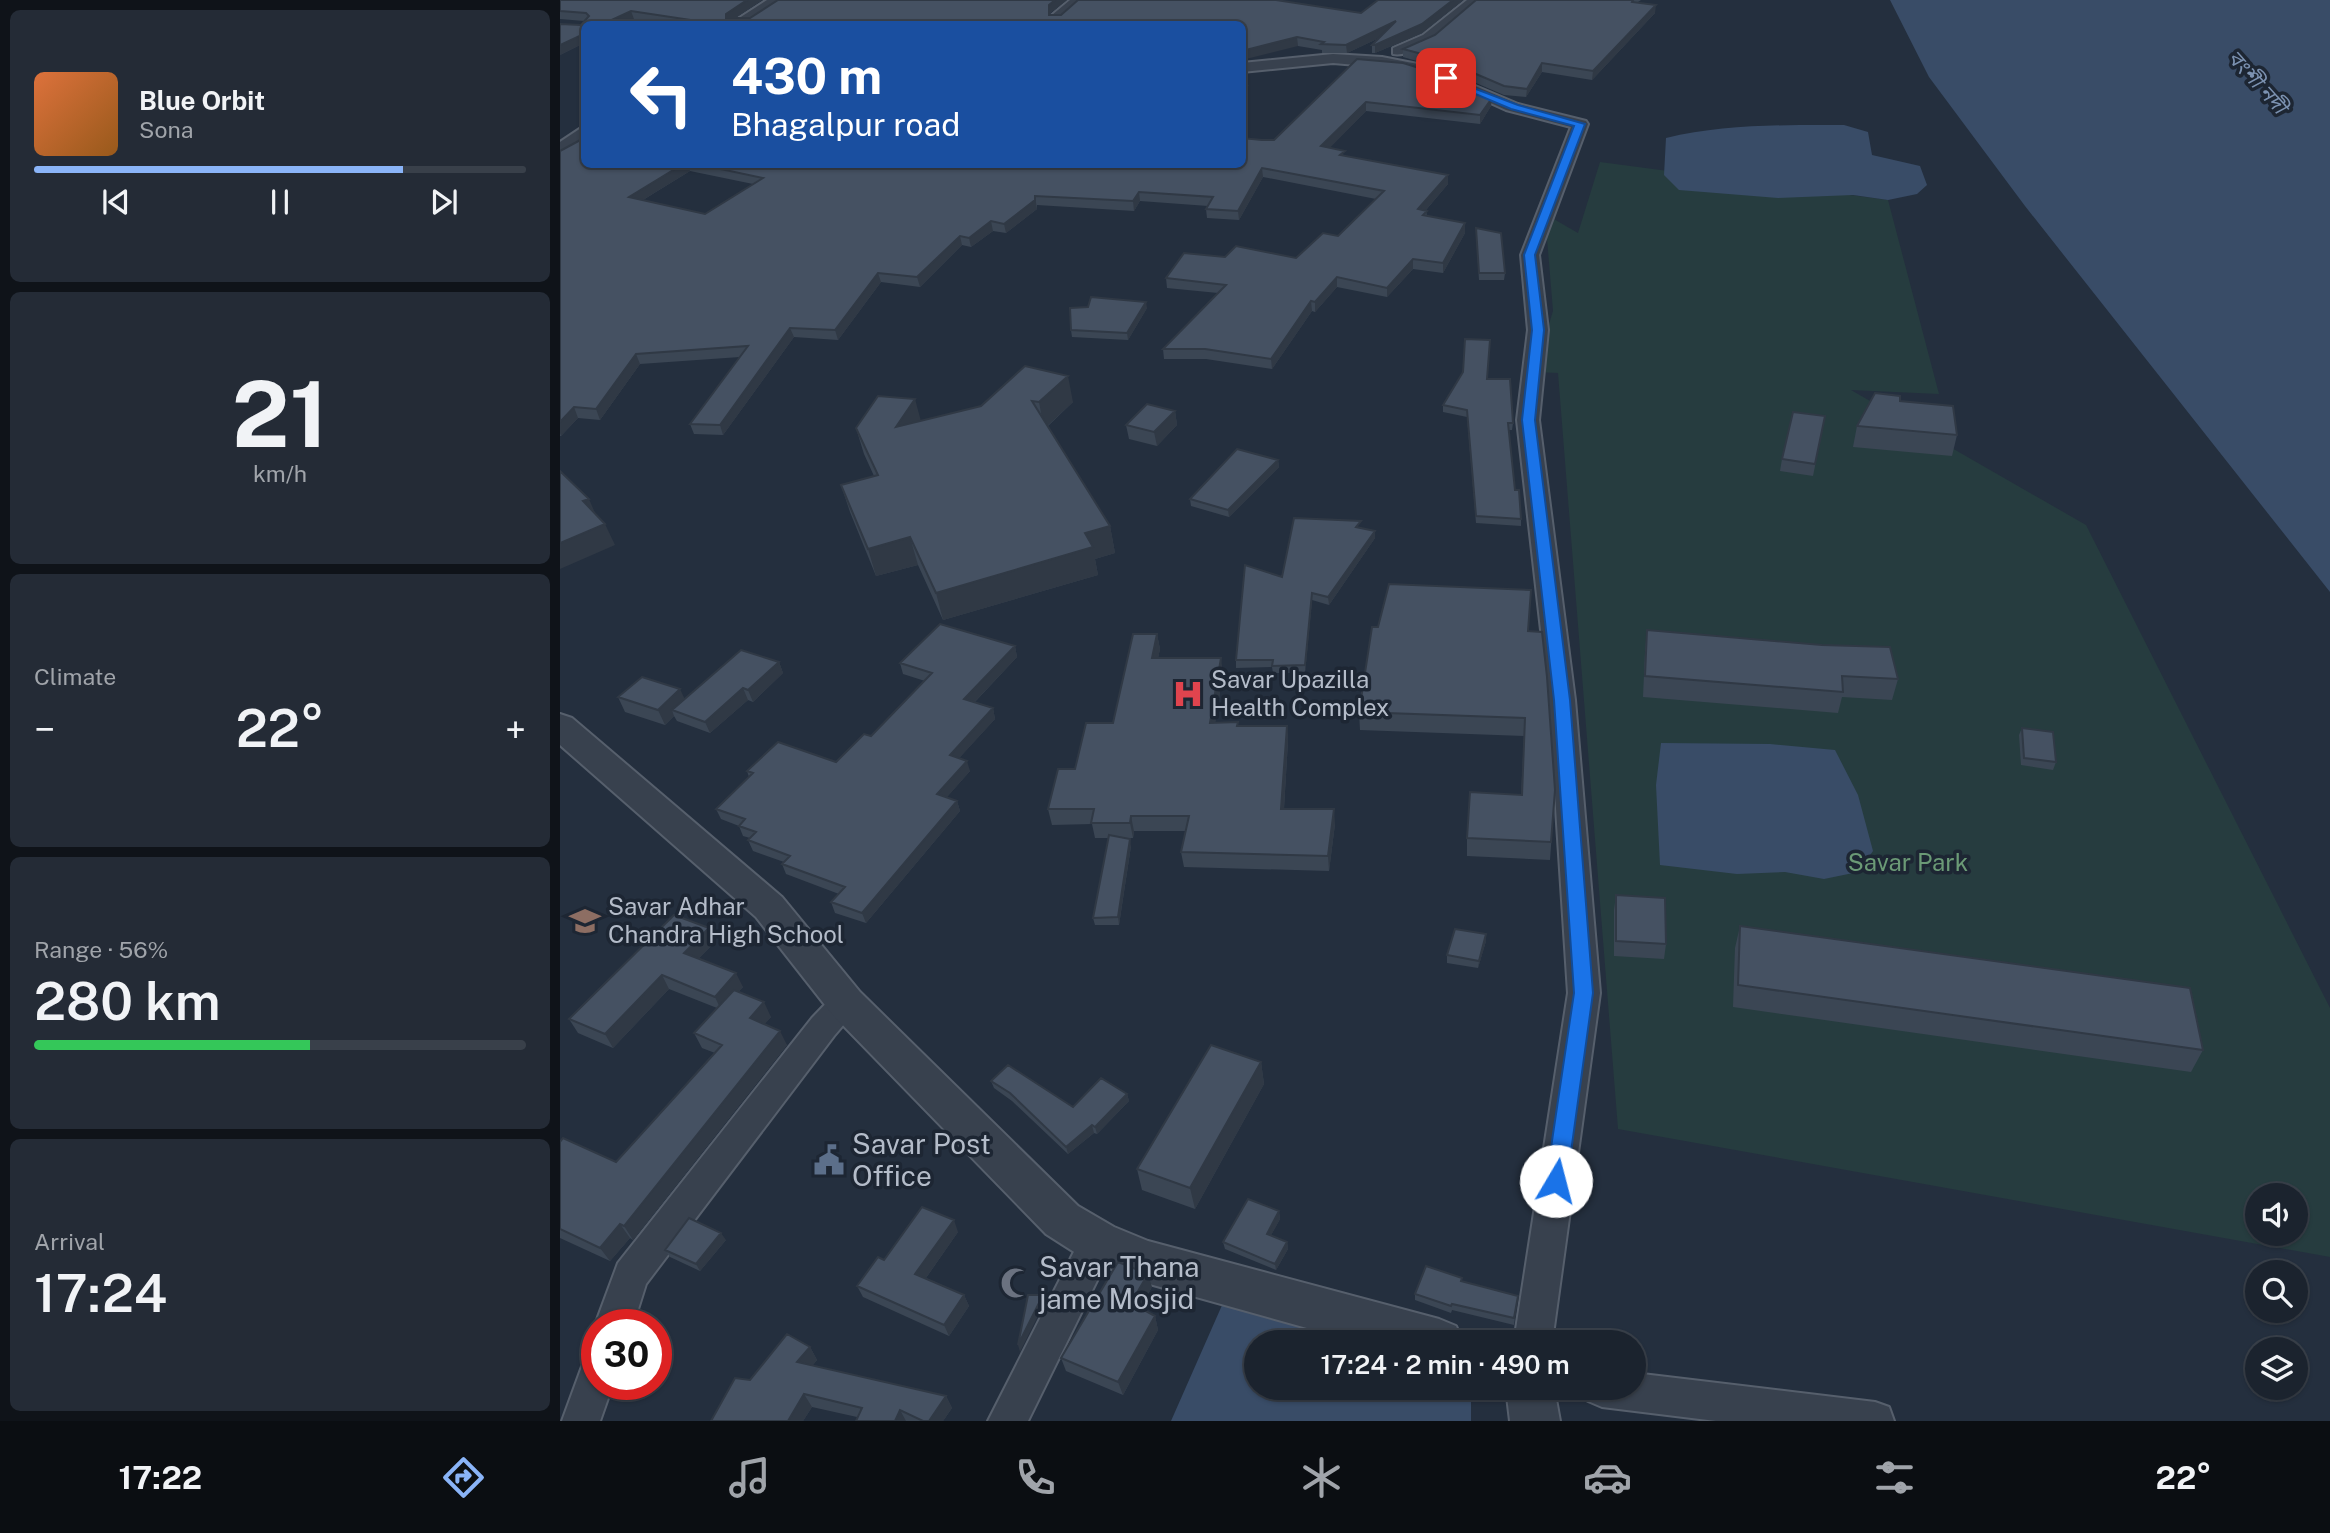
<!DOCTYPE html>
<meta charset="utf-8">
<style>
body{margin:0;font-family:"Public Sans","Noto Sans Bengali",sans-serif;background:#242b36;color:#f1f3f6;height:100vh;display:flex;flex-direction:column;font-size:26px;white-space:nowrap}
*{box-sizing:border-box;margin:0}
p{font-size:23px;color:#a0a4aa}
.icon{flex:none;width:38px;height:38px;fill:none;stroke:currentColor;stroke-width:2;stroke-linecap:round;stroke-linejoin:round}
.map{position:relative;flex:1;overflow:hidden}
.panel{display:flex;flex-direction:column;gap:10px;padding:10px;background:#0f1319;width:560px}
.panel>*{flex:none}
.hud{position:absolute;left:21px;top:21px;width:665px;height:147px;border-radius:10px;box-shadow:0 2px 5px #0004,0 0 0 2px #39404a;background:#1a4fa0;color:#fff;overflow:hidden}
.tools{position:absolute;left:1685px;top:1183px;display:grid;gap:14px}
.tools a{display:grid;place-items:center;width:63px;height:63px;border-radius:50%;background:#1b232e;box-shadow:0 2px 5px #0004,0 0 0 2px #39404a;font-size:35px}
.speed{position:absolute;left:21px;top:1309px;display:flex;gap:14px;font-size:35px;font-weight:700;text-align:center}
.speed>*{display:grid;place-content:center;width:91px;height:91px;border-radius:50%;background:#1b232e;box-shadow:0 2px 5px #0004,0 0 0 2px #39404a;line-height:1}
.speed .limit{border:10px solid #d22;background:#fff;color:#111}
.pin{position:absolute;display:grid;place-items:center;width:60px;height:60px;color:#fff;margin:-30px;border-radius:14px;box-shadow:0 4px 10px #0006}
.me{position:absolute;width:77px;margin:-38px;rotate:8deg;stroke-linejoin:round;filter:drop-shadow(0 0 5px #0008)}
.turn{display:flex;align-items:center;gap:24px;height:147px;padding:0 35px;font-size:32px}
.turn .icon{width:91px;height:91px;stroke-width:2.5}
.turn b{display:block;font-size:49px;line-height:60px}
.big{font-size:52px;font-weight:600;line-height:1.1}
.panel .widget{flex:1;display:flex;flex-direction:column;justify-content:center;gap:10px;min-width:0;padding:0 24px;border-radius:10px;background:#242b36}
.panel .dial{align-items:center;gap:0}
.dial b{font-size:91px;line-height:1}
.song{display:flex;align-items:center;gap:21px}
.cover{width:84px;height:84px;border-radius:10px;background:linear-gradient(135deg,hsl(20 70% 55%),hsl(30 70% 35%))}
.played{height:7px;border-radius:4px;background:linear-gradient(90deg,#8ab4f8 75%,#39404a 75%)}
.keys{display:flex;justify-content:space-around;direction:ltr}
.heat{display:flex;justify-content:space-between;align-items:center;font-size:38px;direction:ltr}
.charge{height:10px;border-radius:5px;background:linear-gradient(90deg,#34c759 56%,#39404a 0)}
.trip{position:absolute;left:684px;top:1330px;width:402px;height:70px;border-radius:35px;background:#1b232e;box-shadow:0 2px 5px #0004,0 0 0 2px #39404a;font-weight:600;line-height:70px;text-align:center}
.tabs{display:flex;height:112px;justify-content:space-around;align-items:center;background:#0b0e12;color:#a0a4aa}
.tabs .icon{width:49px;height:49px}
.tabs .on{color:#8ab4f8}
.tabs b{font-size:32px;color:#f1f3f6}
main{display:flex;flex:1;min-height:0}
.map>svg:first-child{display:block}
</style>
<main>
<section class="panel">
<div class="widget">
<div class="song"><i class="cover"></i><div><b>Blue Orbit</b><p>Sona</p></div></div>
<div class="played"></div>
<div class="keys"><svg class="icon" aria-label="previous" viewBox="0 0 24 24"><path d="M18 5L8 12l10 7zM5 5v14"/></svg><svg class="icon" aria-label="pause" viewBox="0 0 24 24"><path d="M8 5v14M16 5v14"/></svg><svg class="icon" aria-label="next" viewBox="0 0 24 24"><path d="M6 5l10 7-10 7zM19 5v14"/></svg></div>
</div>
<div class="widget dial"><b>21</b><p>km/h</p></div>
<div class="widget"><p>Climate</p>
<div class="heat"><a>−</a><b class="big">22°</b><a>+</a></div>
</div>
<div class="widget"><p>Range · 56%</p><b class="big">280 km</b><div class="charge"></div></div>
<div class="widget"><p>Arrival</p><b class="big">17:24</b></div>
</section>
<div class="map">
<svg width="1770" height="1421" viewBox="0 0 1770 1421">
<rect width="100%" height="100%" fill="#242f3e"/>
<path fill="#263c3f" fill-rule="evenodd" d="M1040,162L1328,200L1379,394L1291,390L1526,525L1770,1008V1257L1058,1129L998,373L974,372L993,311L985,214L1018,233ZM1698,1195H1736V1234H1698Z"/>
<path fill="#394c67" d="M1330,0H1770V592L1465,206L1369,77Z
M1284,125L1308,132L1312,155L1360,166L1367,185L1357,194L1328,200L1293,195L1218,198L1119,190L1104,175L1106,138C1164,124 1225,125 1284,125Z
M1101,743L1210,744L1275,750L1298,795L1313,851L1298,872L1264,879L1225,872L1177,874L1100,865L1096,785Z
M663,1303L788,1342H696V1388H911V1421H611Z"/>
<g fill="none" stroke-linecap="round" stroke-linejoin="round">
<g stroke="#565f6c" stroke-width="4">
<path id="minor" d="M510,0H525L502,21H492V15Z
M907,0H922C907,17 856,59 833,54V48L863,35Z
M773,54L822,57L868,66L958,104L1026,121L1028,124L979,255L988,330L979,420L1015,700L1040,993L992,1342H954L1008,993L989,700L957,420L968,330L961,255L1011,127L946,110L880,80L844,69L773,63L682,72V63Z
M286,990L297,994L302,1003L274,1036L86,1284L73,1325H37V1328L35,1325L58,1263L252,1018L275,994Z
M538,1225L551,1230L556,1242L468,1421H428L525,1230Z
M37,1355V1384H53L40,1421H2L24,1361Z
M1074,1373L1315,1402L1329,1407L1334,1421H1156L1042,1407L1028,1401L1023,1388H1074Z"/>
</g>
<g stroke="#565f6c" stroke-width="4">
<path id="tertiary" d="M207,0H228L191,24H170Z
M24,126V142L7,156L0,158V142Z
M0,714L12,718L222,897L300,992L518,1206L554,1227L588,1241L879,1319L896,1326L903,1342H797L586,1283L522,1257L486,1234L272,1014L196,917L0,745Z
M946,1388H994L1000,1421H950Z"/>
</g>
<use href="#minor" fill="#38414e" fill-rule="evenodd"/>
<use href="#tertiary" fill="#38414e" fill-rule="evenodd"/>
</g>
<path fill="#3b4654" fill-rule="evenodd" d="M0,0H202L175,18H190L218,0H507L490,13V15H501L801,13L818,0H903L862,33L815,53H812V45L819,38L787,53H762V50L738,46L682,24H108L74,19L63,24H24V43L0,55L24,21L0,19Z
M917,0H1081L1078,2L1095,13L1032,80L982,72L966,97L944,95L881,68L843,57V49L875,35Z
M797,59L931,106L920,124L806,111L769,148L786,156L888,184L866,210L867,216L905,233L883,273L853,269L827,297L777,287L755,312L752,311L712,369L646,359H604L603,349L658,293L607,288L606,278L665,257L736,258L778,236L816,199L703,177L679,220L647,218L646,209L648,206L580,201L574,211L477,205V209L446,233L433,231L411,247L402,245L360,287L321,282L278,340L234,337L163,435L134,434L130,424L180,357L80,364L40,420L18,418L1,436H0V151L24,164H682L702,140H714ZM130,171L193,184L145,214L83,200Z
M916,235L945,273L944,280H919Z
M587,308L568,340L512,337L511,330Z
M465,366L513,402L488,426L550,526L555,553L535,559L538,575L383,620L358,565L316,576L290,512L281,485L314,476L304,454L296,428L361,421L421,406Z
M928,379L953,423L952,430H948L955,490L961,519V526L916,523L907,417L883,412V405Z
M1340,401L1397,435L1392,456L1293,447L1297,426Z
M615,411L617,425L597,446L569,439L566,425Z
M1265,416L1253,476L1220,471L1222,459Z
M718,460L719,467L669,517L631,506L630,499Z
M801,528L815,538L769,605L752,600L745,673H713L712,667L676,668V660L722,577Z
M1087,630L1338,679L1332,700L1282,697L1278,713L1083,697L1085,651Z
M968,631L995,790L990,860L907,856V838L961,795L964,736L800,730L799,712Z
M597,634L600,649L598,658L663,673L655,723L678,726H727L728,741L724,809L775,824L769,871L624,867L621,852L626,831H574L573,838H564L571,846L559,925H535L533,918L548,838H535L532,824L492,825L488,809L515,769L553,723Z
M455,646L457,657L414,703L433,708L435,719L399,758L410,771L386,798L397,801L400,811L306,923L275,913L271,902L279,894L226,874L222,864L224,862L193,851L188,840L190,838L183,836L179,826L161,819L156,809L189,777L187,771L276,762L311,736L365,681L343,674L340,663Z
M219,662L223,673L193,702L188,700L150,733L117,721L114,716L105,725L65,712L58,697L124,699Z
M1462,728L1496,762L1493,770L1461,765L1459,735Z
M1056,895L1106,944L1104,959L1054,956V910Z
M1180,926L1643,1050L1631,1072L1173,1007L1175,948Z
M149,928L155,942L139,958L183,987L178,992L211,1017L204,1024L227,1045L73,1240L70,1238L50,1261L0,1238V1142L56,1162L155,1053L142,1048L134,1033L157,1008L109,989L53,1048L18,1033L9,1019Z
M926,941L918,968L887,963V955Z
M701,1062L704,1084L635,1209L582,1190L577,1169Z
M431,1081L513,1107L567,1094L569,1101L537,1134L534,1133L508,1154L452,1101L434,1088Z
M719,1211L720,1219L711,1235L727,1242L728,1249L716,1270L665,1249L663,1242Z
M398,1232L366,1278L404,1295L409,1306L389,1336L303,1297L297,1286L324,1260Z
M166,1240L140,1271L110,1257L105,1250Z
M902,1281L958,1296L954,1325L892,1310L891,1313L855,1300V1294Z
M592,1287L580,1308L595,1316L598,1330L563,1395L506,1371L501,1358Z
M250,1347L257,1360L252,1366L386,1396L392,1408L383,1421H296L297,1417L252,1407L243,1421H151Z"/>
<path fill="#303945" d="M187,0H202L169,22L166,18V14Z
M495,0H507L490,13V23L489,5Z
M893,0H903L862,33L815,53V45Z
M1096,5L1095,13L1032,80L1033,71Z
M71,11L74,19L63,24H43Z
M836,21V30L787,53L786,45Z
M24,34V43L0,55V45Z
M737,37L738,46L682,60V51Z
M982,63V72L966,97L967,89Z
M687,86L688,95L682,101V91Z
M932,98L931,106L920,124V115Z
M806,102V111L762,156L761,146Z
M123,164H127L130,171L73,206L69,197Z
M702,168L703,177L679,220L678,211Z
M888,175V184L859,218L858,209Z
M579,192L580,201L574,211L573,201Z
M475,196L477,209L446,233L444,224Z
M431,221L433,231L411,247L409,238Z
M905,223V233L883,273V263Z
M400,236L402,245L360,287L357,277Z
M853,259V269L827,297V288Z
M318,273L321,282L278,340L275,330Z
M777,277V287L755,312V302Z
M751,301L752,311L712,369L711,359Z
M586,302L587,308L568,340L567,333Z
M230,328L234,337L163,435L160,425Z
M76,354L80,364L40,420L36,409Z
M508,376L513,402L484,429L479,402Z
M355,399L362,425L336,427Z
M14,407L18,418L1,436L0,433V422Z
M615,411L617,425L597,446L594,432Z
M718,460L719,467L669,517L668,510Z
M29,499L38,520L23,501Z
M45,524L55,545L0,569V543Z
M550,526L555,553L535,559L538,575L383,620L376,593L525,533Z
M815,531V538L769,605L768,597Z
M350,537L358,565L316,576L308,549Z
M752,593V600L745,673V665Z
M597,634L600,649L595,672L592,658Z
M455,646L457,657L407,710L404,699Z
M661,658L663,673L653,738L650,723Z
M219,662L223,673L193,702L188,690Z
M183,688L188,700L150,733L145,722Z
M120,689L127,704L112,710L114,716L105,725L98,710Z
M433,708L435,719L393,765L390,755Z
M727,726L728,741L723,824L721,809Z
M407,761L410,771L380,805L377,794Z
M397,801L400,811L306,923L302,913Z
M774,809L775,824L769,871L768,856Z
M571,816L574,831L573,838L570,823Z
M570,839L571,846L559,925L558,917Z
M149,928L155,942L131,966L124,953Z
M926,934V941L918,968L919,961Z
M176,973L183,987L161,1010L155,997Z
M102,975L109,989L53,1048L45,1034Z
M204,1002L211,1017L197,1033L190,1018Z
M220,1031L227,1045L73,1240L64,1226Z
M701,1062L704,1084L635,1209L630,1188Z
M567,1094L569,1101L537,1134L535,1127Z
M532,1125L534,1133L508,1154L506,1147Z
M719,1211L720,1219L708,1241L707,1234Z
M394,1220L398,1232L361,1285L355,1274Z
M60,1224L70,1238L50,1261L40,1248Z
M161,1233L166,1240L140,1271L136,1264Z
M727,1242L728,1249L716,1270L715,1264Z
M588,1274L592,1287L575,1317L571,1303Z
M404,1295L409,1306L389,1336L384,1325Z
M483,1295L485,1302L460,1352L458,1345Z
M595,1316L598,1330L563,1395L558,1382Z
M250,1347L257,1360L245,1375L237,1362Z
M244,1394L252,1407L243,1421H228Z
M386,1396L392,1408L383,1421H369Z
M340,1410L346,1421H335Z"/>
<path fill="#455162" stroke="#303945" stroke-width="2" d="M0,0H187L166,14V18H190L218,0H495L489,5V15H501L518,0H716L801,13L818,0H893L862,24L815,45H812L836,21L786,45L761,44L764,42L737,37L682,51V24H157L71,11L43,24H24V34L0,45V24L21,25L29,16L26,13L0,11Z
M916,0H1073L1072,2L1096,5L1033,71L982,63L967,89L944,86L881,59L843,49L875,35Z
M797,59L843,63L879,74L932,98L920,115L806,102L761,146L785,151L780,155L888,175L858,209L867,211L863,215L905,223L883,263L853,259L827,288L777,277L755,302L751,301L711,359L645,349H603L666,285L606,278L624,253L665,257L676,246L736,258L763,233L778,236L824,191L702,168L678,211L646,209L653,197L579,192L573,201L475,196V200L444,224L431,221L409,238L400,236L357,277L318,273L275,330L230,328L160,425L130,424L188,346L76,354L36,409L14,407L0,422V151L24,138V164H123L69,197L145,214L203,178L137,164H682V138L702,140H714Z
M682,85L687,86L682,91Z
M916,228L941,233L945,273H919Z
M531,297L586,302L567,333L511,330L510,308L528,307Z
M905,339L930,340L927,379H950L953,423H948L955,490H959L961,519L916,516L907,410L883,405L903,372Z
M465,366L508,376L479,402L472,401L550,526L525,533L533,547L376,593L350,537L308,549L281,485L318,475L296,428L318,396L355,399L336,427L421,406Z
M1315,393L1340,396V401L1393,406L1397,435L1297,426Z
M587,404L615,411L594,432L566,425Z
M1233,412L1265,416L1255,464L1222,459Z
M677,449L718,460L668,510L630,499Z
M0,471L29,499L23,501L45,524L0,543Z
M734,518L801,521L796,527L815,531L768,597L752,593L745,665L712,666L713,660H676L685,565L722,577Z
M829,584L971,590L968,631L982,632L987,677L995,790L991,842L907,838L910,792L962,795L965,718L799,712L812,627H818Z
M380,624L455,646L404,699L433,708L390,755L407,761L377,794L397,801L302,913L271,902L285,887L222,864L230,856L188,840L196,832L179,826L185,819L156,809L193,773L187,771L218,742L276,762L304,734L311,736L372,673L340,663Z
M1087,630L1262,645L1330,647L1338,679L1282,676L1283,692L1085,676Z
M573,634H597L592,658H661L650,723L678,722L677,726H727L721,809H774L768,856L621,852L629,816H571L570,823H531L534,809H488L498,769H515L526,723H553Z
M181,650L219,662L188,690L183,688L145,722L112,710Z
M82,677L120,689L98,710L58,697Z
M1462,728L1493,732L1496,762L1464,758Z
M549,835L570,839L558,917L533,918Z
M1056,895L1105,898L1106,944L1056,941Z
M114,915L149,928L124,953L176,973L155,997L102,975L45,1034L9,1019Z
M1180,926L1630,988L1643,1050L1178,985Z
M895,929L926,934L919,961L887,955Z
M174,990L204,1002L190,1018L220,1031L64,1226L60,1224L40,1248L0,1229V1142L3,1138L56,1162L162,1045L134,1033Z
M651,1045L701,1062L630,1188L577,1169Z
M448,1065L513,1107L541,1078L567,1094L535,1127L532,1125L506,1147L450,1093L431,1081Z
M688,1199L719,1211L707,1234L727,1242L715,1264L663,1242Z
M362,1207L394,1220L355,1274L404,1295L384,1325L297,1286L318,1257L324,1260Z
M129,1218L161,1233L136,1264L105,1250Z
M558,1262L588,1274L571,1303L595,1316L558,1382L501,1358Z
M866,1266L902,1278L901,1281L958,1296L954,1318L892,1304L891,1306L855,1294Z
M468,1295H483L458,1345Z
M227,1334L250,1347L237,1362L386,1396L369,1421H363L340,1410L335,1421H296L302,1408L244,1394L228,1421H151L175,1378L190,1380Z"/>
<path fill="#1a73e8" stroke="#114b97" stroke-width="2" d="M882,76L958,105L1025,124L975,255L984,330L975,420L1010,700L1033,993L1007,1181L1004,1188L996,1190L989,1188L986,1181L1014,993L994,700L962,420L972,330L964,255L1014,126L951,109L882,80Z"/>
<defs>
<g id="hospital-bare" transform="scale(2.415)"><path d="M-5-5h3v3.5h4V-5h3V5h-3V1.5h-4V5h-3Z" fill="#e0444e" stroke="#1d2633" stroke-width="2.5" paint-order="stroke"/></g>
<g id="school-bare" transform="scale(2.415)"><path d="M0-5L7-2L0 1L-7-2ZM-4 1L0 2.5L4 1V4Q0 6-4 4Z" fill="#8d6e63" stroke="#1d2633" stroke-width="2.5" paint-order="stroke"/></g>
<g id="civic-bare" transform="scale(2.415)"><path d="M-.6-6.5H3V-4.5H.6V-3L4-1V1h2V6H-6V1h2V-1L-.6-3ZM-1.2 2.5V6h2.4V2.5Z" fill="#5c6f8a" stroke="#1d2633" stroke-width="2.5" paint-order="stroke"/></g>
<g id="mosque-bare" transform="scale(2.415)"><path d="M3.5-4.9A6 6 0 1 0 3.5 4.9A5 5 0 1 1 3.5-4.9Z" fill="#6b7280" stroke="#1d2633" stroke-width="2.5" paint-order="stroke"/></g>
</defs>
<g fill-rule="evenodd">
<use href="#hospital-bare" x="628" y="694"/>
<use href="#school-bare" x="25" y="921"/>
<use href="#civic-bare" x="269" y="1160"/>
<use href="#mosque-bare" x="456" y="1283"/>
</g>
<g text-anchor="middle" stroke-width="7" stroke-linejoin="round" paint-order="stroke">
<g font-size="21" font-style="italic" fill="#7c92b1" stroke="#1d2633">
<text transform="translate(1697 82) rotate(48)" y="7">বংশী নদী</text>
</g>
<g font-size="24" fill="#b4bcc9" stroke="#1d2633" text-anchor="start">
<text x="651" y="688">Savar Upazilla<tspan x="651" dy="28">Health Complex</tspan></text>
<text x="48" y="915">Savar Adhar<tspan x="48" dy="28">Chandra High School</tspan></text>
</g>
<g font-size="24" fill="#6b9a76" stroke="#1d2633">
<text x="1348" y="871">Savar Park</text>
</g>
<g font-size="28" fill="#b4bcc9" stroke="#1d2633" text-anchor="start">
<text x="292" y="1154">Savar Post<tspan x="292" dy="32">Office</tspan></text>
<text x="479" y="1277">Savar Thana<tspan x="479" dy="32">jame Mosjid</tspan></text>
</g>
</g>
</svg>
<div class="tools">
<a><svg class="icon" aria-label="sound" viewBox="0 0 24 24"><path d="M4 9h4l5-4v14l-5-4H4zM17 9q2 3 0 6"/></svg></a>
<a><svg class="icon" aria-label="search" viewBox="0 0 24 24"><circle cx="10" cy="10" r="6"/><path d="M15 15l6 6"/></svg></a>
<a><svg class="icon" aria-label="layers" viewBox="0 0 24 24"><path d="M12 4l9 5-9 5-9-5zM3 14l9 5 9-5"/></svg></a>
</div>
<div class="speed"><div class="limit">30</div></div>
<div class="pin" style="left:886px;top:78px;background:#d93025"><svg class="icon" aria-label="arrive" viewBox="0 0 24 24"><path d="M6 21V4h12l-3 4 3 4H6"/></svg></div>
<svg class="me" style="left:996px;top:1181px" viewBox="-20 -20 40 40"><circle r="19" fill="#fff"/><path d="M0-13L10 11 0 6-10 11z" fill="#1a73e8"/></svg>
<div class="trip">17:24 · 2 min · 490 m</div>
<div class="hud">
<div class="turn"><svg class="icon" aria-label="left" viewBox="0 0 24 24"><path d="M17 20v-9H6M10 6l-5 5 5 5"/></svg><div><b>430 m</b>Bhagalpur road</div></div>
</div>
</div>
</main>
<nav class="tabs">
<b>17:22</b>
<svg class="icon on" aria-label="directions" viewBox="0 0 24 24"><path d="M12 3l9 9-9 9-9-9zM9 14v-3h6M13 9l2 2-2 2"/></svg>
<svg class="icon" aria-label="music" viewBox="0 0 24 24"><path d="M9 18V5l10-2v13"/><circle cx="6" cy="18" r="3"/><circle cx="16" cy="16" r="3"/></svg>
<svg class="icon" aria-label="phone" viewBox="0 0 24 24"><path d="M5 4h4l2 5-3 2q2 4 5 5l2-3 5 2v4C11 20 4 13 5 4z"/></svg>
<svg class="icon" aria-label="climate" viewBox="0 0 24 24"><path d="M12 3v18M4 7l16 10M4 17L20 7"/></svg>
<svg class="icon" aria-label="car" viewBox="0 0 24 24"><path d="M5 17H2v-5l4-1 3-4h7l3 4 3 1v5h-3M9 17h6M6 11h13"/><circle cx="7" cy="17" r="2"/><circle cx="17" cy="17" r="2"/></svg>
<svg class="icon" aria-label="filters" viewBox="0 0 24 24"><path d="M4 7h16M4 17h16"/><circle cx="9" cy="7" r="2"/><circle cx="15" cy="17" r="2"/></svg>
<b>22°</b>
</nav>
